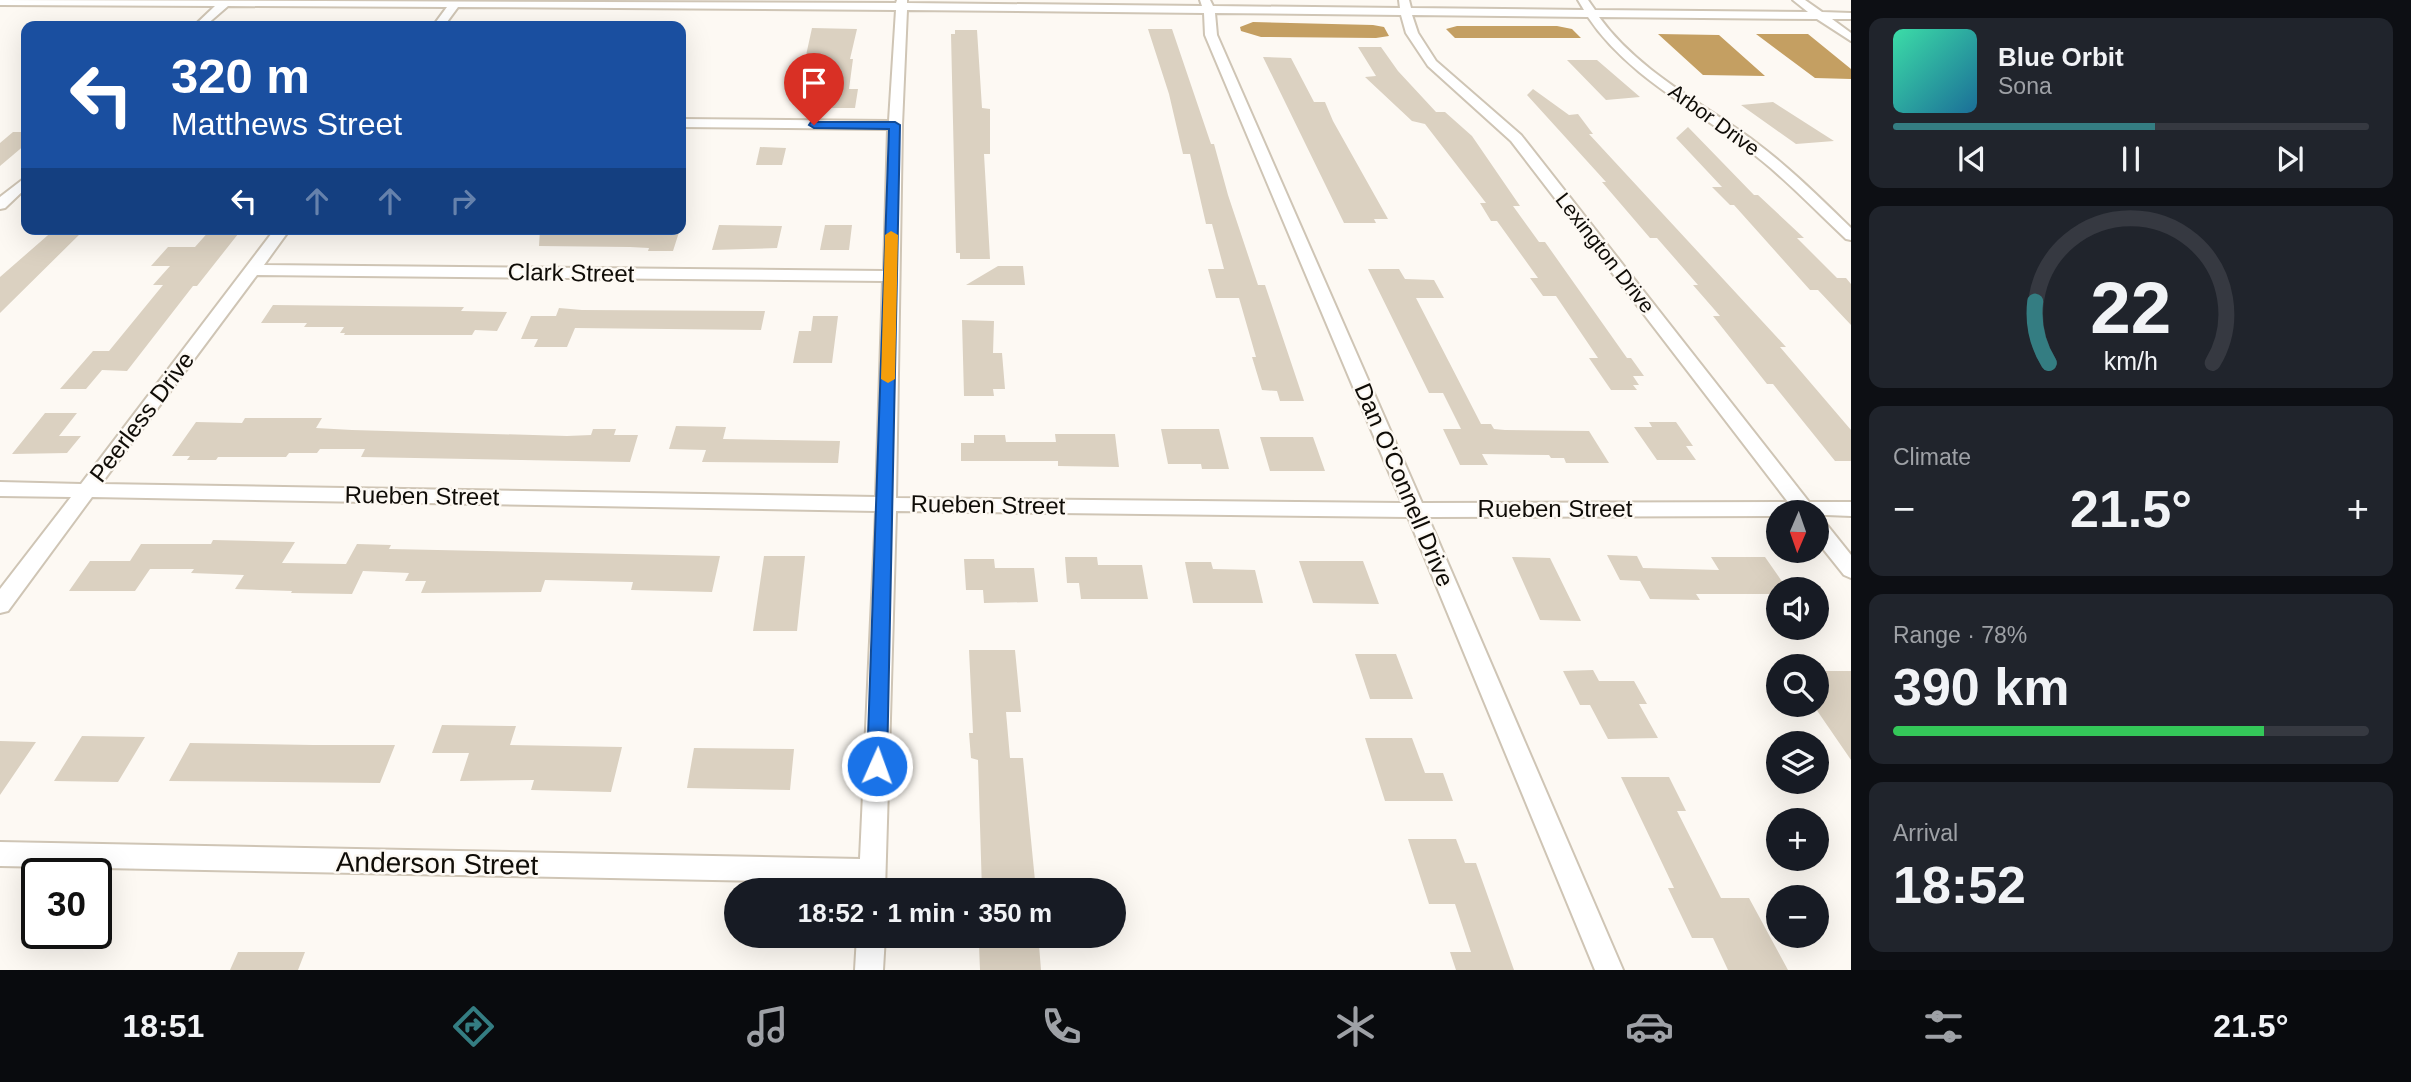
<!DOCTYPE html>
<meta charset="utf-8">
<style>
body{margin:0;font-family:Arial,sans-serif;background:#20242c;color:#f1f3f6;height:100vh;display:flex;flex-direction:column;font-size:26px;white-space:nowrap}
*{box-sizing:border-box;margin:0}
p{font-size:23px;color:#9ea1a6}
.icon{flex:none;width:38px;height:38px;fill:none;stroke:currentColor;stroke-width:2;stroke-linecap:round;stroke-linejoin:round}
.map{position:relative;flex:1;overflow:hidden}
.sheet{display:flex;flex-direction:column;gap:18px;padding:18px;background:#0d0f14;width:560px}
.sheet>*{flex:none}
.top-card{position:absolute;left:21px;top:21px;width:665px;height:214px;border-radius:14px;box-shadow:0 7px 28px #0002;background:#1a4fa0;color:#fff;overflow:hidden}
.needle{width:46px;rotate:182deg}
.fabs{position:absolute;left:1766px;top:500px;display:grid;gap:14px}
.fabs a{display:grid;place-items:center;width:63px;height:63px;border-radius:50%;background:#171b24;box-shadow:0 7px 28px #0002;font-size:35px}
.speed{position:absolute;left:21px;top:858px;display:flex;gap:14px;font-size:35px;font-weight:700;text-align:center}
.speed>*{display:grid;place-content:center;width:91px;height:91px;border-radius:50%;background:#171b24;box-shadow:0 7px 28px #0002;line-height:1}
.speed .limit{border:4px solid #111;border-radius:10px;background:#fff;color:#111}
.pin{position:absolute;display:grid;place-items:center;width:60px;height:60px;color:#fff;margin:-72px -30px;border-radius:50% 50% 50% 0;rotate:-45deg;box-shadow:0 0 7px #0007}
.pin .icon{rotate:45deg}
.me{position:absolute;width:77px;margin:-38px;rotate:2deg;stroke-linejoin:round;filter:drop-shadow(0 0 5px #0008)}
.turn{display:flex;align-items:center;gap:24px;height:147px;padding:0 35px;font-size:32px}
.turn .icon{width:91px;height:91px;stroke-width:2.5}
.turn b{display:block;font-size:49px;line-height:60px}
.lanes{display:flex;align-items:center;height:66px;padding:0 35px;background:#0003;justify-content:center;gap:35px;direction:ltr}
.lanes .off{opacity:.35}
.big{font-size:52px;font-weight:600;line-height:1.1}
.sheet .tile{flex:1;display:flex;flex-direction:column;justify-content:center;gap:10px;min-width:0;padding:0 24px;border-radius:14px;background:#20242c}
.sheet .dial{align-items:center;gap:0}
.dial svg{height:182px;overflow:visible;fill:none;stroke:#363941;stroke-width:7;stroke-linecap:round;text-anchor:middle}
.dial text{fill:#f1f3f6;stroke:none}
.song{display:flex;align-items:center;gap:21px}
.cover{width:84px;height:84px;border-radius:10px;background:linear-gradient(135deg,hsl(160 70% 55%),hsl(200 70% 35%))}
.played{height:7px;border-radius:4px;background:linear-gradient(90deg,#347d82 55%,#363941 55%)}
.keys{display:flex;justify-content:space-around;direction:ltr}
.heat{display:flex;justify-content:space-between;align-items:center;font-size:38px;direction:ltr}
.charge{height:10px;border-radius:5px;background:linear-gradient(90deg,#34c759 78%,#363941 0)}
.trip{position:absolute;left:724px;top:878px;width:402px;height:70px;border-radius:35px;background:#171b24;box-shadow:0 7px 28px #0002;font-weight:600;line-height:70px;text-align:center}
.tabs{display:flex;height:112px;justify-content:space-around;align-items:center;background:#090b0e;color:#9ea1a6}
.tabs .icon{width:49px;height:49px}
.tabs .selected{color:#347d82}
.tabs b{font-size:32px;color:#f1f3f6}
main{display:flex;flex:1;min-height:0}
.map>svg:first-child{display:block}
</style>
<main>
<div class="map">
<svg width="1851" height="970" viewBox="0 0 1851 970">
<rect width="100%" height="100%" fill="#fdf9f3"/>
<path fill="#c49f62" d="M1253,22L1373,25L1384,27L1389,36L1376,38L1261,37L1241,31L1240,27Z
M1457,26H1557L1572,29L1581,38H1455L1446,29Z
M1658,34L1719,35L1765,76L1703,75Z
M1756,34H1808L1851,69V79L1815,78Z"/>
<path fill="#dbd1c1" d="M812,28L857,29L850,59H853L849,89H858L855,108H832L833,102H801L810,60H805Z
M1148,29H1172L1211,144H1214L1228,195L1258,285H1265L1304,401H1280L1277,391L1262,390L1252,357H1256L1239,298H1216L1208,269H1224L1212,224H1206L1190,154H1183L1169,94Z
M955,30H977L982,108L990,109V154H984L990,259H960V253H956L951,34H955Z
M1358,47H1381L1398,71L1436,112H1445L1472,136L1520,206H1513L1539,242H1545L1627,358H1631L1644,376H1633L1639,385H1633L1637,390H1611L1589,358H1598L1556,296H1543L1530,278H1538L1497,221H1491L1480,203H1486L1425,124L1412,121L1365,77L1376,76Z
M1263,57L1291,58L1314,102H1325L1333,121L1388,219H1374L1376,223H1344Z
M1567,60H1597L1640,97L1606,100Z
M1533,89L1569,115L1578,114L1593,134H1589L1786,347H1780L1851,430V461H1835L1773,384H1767L1713,316H1720L1693,285H1698L1657,238H1650L1602,182H1606L1527,95Z
M1773,102L1834,141L1796,144L1741,105Z
M1688,127L1754,195H1758L1804,238H1797L1837,278H1846L1851,284V325L1818,290H1810L1734,205H1730L1712,187H1722L1676,138Z
M13,132H26V144L0,166V143Z
M760,147L786,148L782,165H756Z
M719,225L782,226L777,248L712,250Z
M825,225H852L849,250H820Z
M55,229H85L0,313V277Z
M211,229H242L197,286H193L127,371L102,370L86,389H60L93,351H109L163,285H153L170,266H151L168,247H195Z
M540,229H680L673,251H648L649,248L630,247L539,246Z
M998,266H1023L1025,285H966Z
M1368,269H1399L1405,279L1434,280L1444,298H1416L1481,424H1491L1494,429L1505,430L1589,431L1609,463H1566L1564,458H1551L1549,455L1482,454L1488,465H1460L1443,429H1461L1443,393H1429Z
M273,305L464,307L461,311L507,312L497,331L475,330L472,335H344L345,333H340L344,327H304L307,323H261Z
M559,308L582,310L765,311L761,330L575,328L567,347H534L538,339H521L531,316H556Z
M813,316H838L832,363H793L799,331H811Z
M962,320L994,321L993,353H1002L1005,389H993L994,396H964Z
M45,413H77L59,436H81L67,453L12,454Z
M245,418H322L316,428L352,430L567,436L591,435L593,429H616L614,435H638L630,462L361,457L365,449H320L317,453H289L286,457H218L216,460H187L190,456H172L196,422L242,423Z
M1649,422H1676L1693,446H1686L1696,460H1657L1634,427H1652Z
M676,426L726,427L723,439L840,441L838,463L702,462L706,450L669,449Z
M1161,429H1219L1229,469H1202L1201,464H1168Z
M1055,434H1115L1119,467L1058,466V461H961V443H974V435H1005L1006,442H1056Z
M1260,437H1313L1325,471H1270Z
M213,540L295,542L282,563L346,564L357,544L391,545L389,549L720,556L712,592L631,590L633,582L545,580L541,592L421,593L426,581H405L409,573L363,571L352,594L291,593L292,591L235,589L244,575L191,573L194,569H150L135,591H69L90,561H130L141,544H211Z
M1607,555L1637,556L1643,568L1719,570L1711,557H1765L1788,590H1778V594H1696L1700,600L1650,599L1640,581L1620,580Z
M764,556H805L797,631H753Z
M1065,557H1097L1098,565H1142L1148,599H1081L1079,583H1067Z
M1512,557L1550,558L1581,621L1540,620Z
M964,559H994L995,568H1034L1038,602L984,603L983,590H966Z
M1299,561H1363L1379,604L1313,603Z
M1185,562H1211L1213,569L1255,570L1263,603H1193Z
M969,650H1015L1021,712H1006L1010,758H1023L1036,891H982L978,760L971,758L969,733H973Z
M1355,654H1396L1413,699H1370Z
M1593,670L1599,681H1634L1647,704H1639L1658,738L1608,739L1590,705H1580L1563,671Z
M1816,671H1851V760L1816,709Z
M442,725L516,726L510,745L622,747L611,792L531,790L534,780L460,781L469,753H432Z
M82,736L145,737L118,782L54,781Z
M1365,738H1412L1425,773H1443L1453,801H1385Z
M0,741L36,742L0,795Z
M190,743L313,745H395L380,783L169,781Z
M694,748L794,749L790,790L687,788Z
M1621,777H1669L1686,811H1677L1721,898H1749L1788,970H1728L1713,938H1692L1668,888H1674Z
M1408,839H1456L1465,863H1476L1514,970H1456L1450,952H1471L1455,904H1429Z
M979,945H1039L1041,970H980Z
M238,952H305L298,970H230Z"/>
<g fill="none" stroke-linecap="round" stroke-linejoin="round">
<g stroke="#cfc5b5" stroke-width="4">
<path id="minor" d="M0,0L896,3L897,0H907V3L1202,6L1200,0H1210L1213,6L1400,8L1399,0H1409L1411,8L1584,10L1578,0H1588L1595,10L1808,12L1793,0H1805L1822,12L1851,13V19H1832L1851,33V41L1817,19L1599,17C1638,71 1702,103 1754,141C1789,167 1820,198 1851,228V240L1846,239C1812,207 1780,173 1743,146C1691,107 1625,73 1588,17L1412,15L1418,33L1436,61L1521,135L1809,502H1851V516L1778,513V516L1428,517L1623,970H1595L1408,517L896,511L885,891H859V883L0,866V842L860,859L876,511L92,497L8,611L0,613V589L71,497L0,496V482L81,484L275,229H290L264,265L884,271L888,129L681,127V119L889,121L896,10L458,7L444,26H433L447,7L228,6L205,26H194L215,6L0,5ZM907,10L1204,13L1205,35L1402,503L896,498L902,125ZM1215,13L1401,15L1406,33L1428,66L1511,141L1788,502L1422,503L1217,35ZM257,275L883,281L876,497L101,484Z
M26,177V188L5,208L0,209V197Z
M1816,518L1823,520L1851,555V578L1844,575L1816,540Z
M857,936H885L883,970H855Z"/>
</g>
<use href="#minor" fill="#fff" fill-rule="evenodd"/>
</g>
<path fill="#1a73e8" stroke="#114b97" stroke-width="2" d="M811,122H895L900,125L887,766L884,773L877,775L870,773L867,766L889,129L814,128L809,125Z"/>
<path fill="#f59e0b" d="M891,231L898,235L895,379L888,383L881,379L885,235Z"/>
<g text-anchor="middle" stroke-width="5" stroke-linejoin="round" paint-order="stroke">
<g font-size="21" fill="#0f0c07" stroke="#fdf9f3">
<text transform="translate(1714 120) rotate(36)" y="7">Arbor Drive</text>
<text transform="translate(1605 253) rotate(52)" y="7">Lexington Drive</text>
</g>
<g font-size="24" fill="#0f0c07" stroke="#fdf9f3">
<text transform="translate(571 273) rotate(1)" y="8">Clark Street</text>
<text transform="translate(142 417) rotate(-53)" y="8">Peerless Drive</text>
<text transform="translate(1404 485) rotate(67)" y="8">Dan O'Connell Drive</text>
<text transform="translate(422 496) rotate(1)" y="8">Rueben Street</text>
<text transform="translate(988 505) rotate(1)" y="8">Rueben Street</text>
<text x="1555" y="517">Rueben Street</text>
</g>
<g font-size="28" fill="#0f0c07" stroke="#fdf9f3">
<text transform="translate(437 863) rotate(1)" y="10">Anderson Street</text>
</g>
</g>
</svg>
<div class="fabs">
<a><svg class="needle" viewBox="-14 -14 28 28"><path d="M0-13l5 13h-10z" fill="#e53935"/><path d="M0 13l5-13h-10z" fill="#9ea1a6"/></svg></a>
<a><svg class="icon" aria-label="sound" viewBox="0 0 24 24"><path d="M4 9h4l5-4v14l-5-4H4zM17 9q2 3 0 6"/></svg></a>
<a><svg class="icon" aria-label="search" viewBox="0 0 24 24"><circle cx="10" cy="10" r="6"/><path d="M15 15l6 6"/></svg></a>
<a><svg class="icon" aria-label="layers" viewBox="0 0 24 24"><path d="M12 4l9 5-9 5-9-5zM3 14l9 5 9-5"/></svg></a>
<a>+</a>
<a>−</a>
</div>
<div class="speed"><div class="limit">30</div></div>
<div class="pin" style="left:814px;top:125px;background:#d93025"><svg class="icon" aria-label="arrive" viewBox="0 0 24 24"><path d="M6 21V4h12l-3 4 3 4H6"/></svg></div>
<svg class="me" style="left:877px;top:766px" viewBox="-20 -20 40 40"><circle r="17" fill="#1a73e8" stroke="#fff" stroke-width="3"/><path d="M0-11L8 9 0 5-8 9z" fill="#fff"/></svg>
<div class="trip">18:52 · 1 min · 350 m</div>
<div class="top-card">
<div class="turn"><svg class="icon" aria-label="left" viewBox="0 0 24 24"><path d="M17 20v-9H6M10 6l-5 5 5 5"/></svg><div><b>320 m</b>Matthews Street</div></div>
<div class="lanes"><svg class="icon" aria-label="left" viewBox="0 0 24 24"><path d="M17 20v-9H6M10 6l-5 5 5 5"/></svg><svg class="icon off" aria-label="ahead" viewBox="0 0 24 24"><path d="M12 20V5M6 11l6-6 6 6"/></svg><svg class="icon off" aria-label="ahead" viewBox="0 0 24 24"><path d="M12 20V5M6 11l6-6 6 6"/></svg><svg class="icon off" aria-label="right" viewBox="0 0 24 24"><path d="M7 20v-9h11M14 6l5 5-5 5"/></svg></div>
</div>
</div>
<section class="sheet">
<div class="tile">
<div class="song"><i class="cover"></i><div><b>Blue Orbit</b><p>Sona</p></div></div>
<div class="played"></div>
<div class="keys"><svg class="icon" aria-label="previous" viewBox="0 0 24 24"><path d="M18 5L8 12l10 7zM5 5v14"/></svg><svg class="icon" aria-label="pause" viewBox="0 0 24 24"><path d="M8 5v14M16 5v14"/></svg><svg class="icon" aria-label="next" viewBox="0 0 24 24"><path d="M6 5l10 7-10 7zM19 5v14"/></svg></div>
</div>
<div class="tile dial"><svg viewBox="0 0 100 80">
<path d="M14 69A42 42 0 1 1 86 69"/>
<path d="M14 69A42 42 0 0 1 8 42" stroke="#347d82"/>
<text x="50" y="56" font-size="32" font-weight="700">22</text>
<text x="50" y="72" font-size="11">km/h</text>
</svg></div>
<div class="tile"><p>Climate</p>
<div class="heat"><a>−</a><b class="big">21.5°</b><a>+</a></div>
</div>
<div class="tile"><p>Range · 78%</p><b class="big">390 km</b><div class="charge"></div></div>
<div class="tile"><p>Arrival</p><b class="big">18:52</b></div>
</section>
</main>
<nav class="tabs">
<b>18:51</b>
<svg class="icon selected" aria-label="directions" viewBox="0 0 24 24"><path d="M12 3l9 9-9 9-9-9zM9 14v-3h6M13 9l2 2-2 2"/></svg>
<svg class="icon" aria-label="music" viewBox="0 0 24 24"><path d="M9 18V5l10-2v13"/><circle cx="6" cy="18" r="3"/><circle cx="16" cy="16" r="3"/></svg>
<svg class="icon" aria-label="phone" viewBox="0 0 24 24"><path d="M5 4h4l2 5-3 2q2 4 5 5l2-3 5 2v4C11 20 4 13 5 4z"/></svg>
<svg class="icon" aria-label="climate" viewBox="0 0 24 24"><path d="M12 3v18M4 7l16 10M4 17L20 7"/></svg>
<svg class="icon" aria-label="car" viewBox="0 0 24 24"><path d="M5 17H2v-5l4-1 3-4h7l3 4 3 1v5h-3M9 17h6M6 11h13"/><circle cx="7" cy="17" r="2"/><circle cx="17" cy="17" r="2"/></svg>
<svg class="icon" aria-label="filters" viewBox="0 0 24 24"><path d="M4 7h16M4 17h16"/><circle cx="9" cy="7" r="2"/><circle cx="15" cy="17" r="2"/></svg>
<b>21.5°</b>
</nav>
